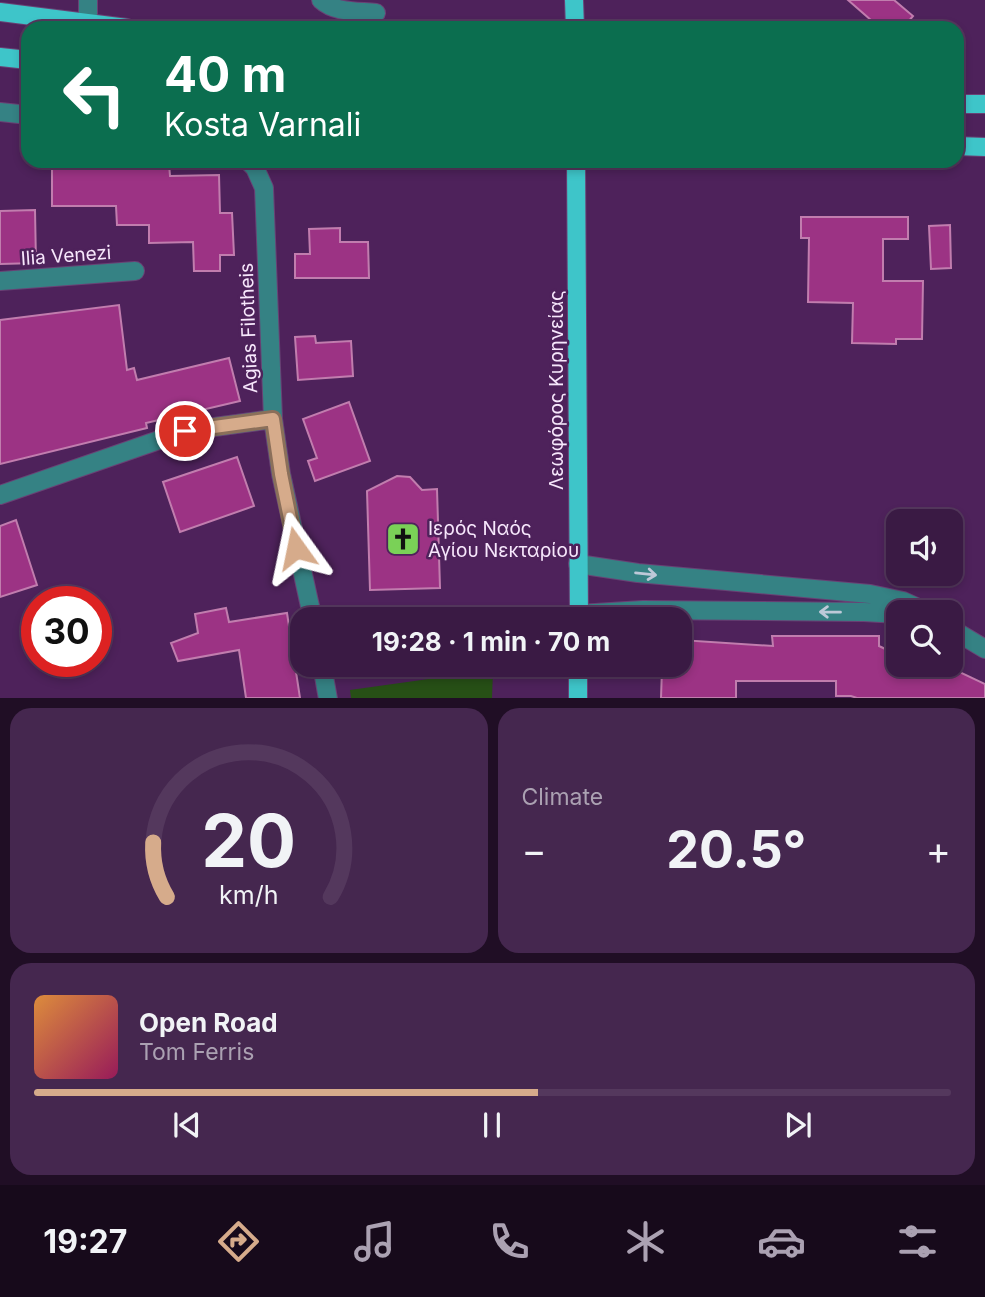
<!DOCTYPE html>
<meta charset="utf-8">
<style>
body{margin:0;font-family:Inter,sans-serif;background:#45274f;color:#f1f3f6;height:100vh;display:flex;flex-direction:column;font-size:26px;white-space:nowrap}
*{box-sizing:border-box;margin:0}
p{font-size:23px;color:#aba1b2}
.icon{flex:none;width:38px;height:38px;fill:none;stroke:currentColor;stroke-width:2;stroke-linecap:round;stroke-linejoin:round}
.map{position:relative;height:698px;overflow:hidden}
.sheet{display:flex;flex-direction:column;gap:10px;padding:10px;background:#200e25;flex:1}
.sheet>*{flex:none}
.hud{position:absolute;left:21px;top:21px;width:943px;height:147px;border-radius:21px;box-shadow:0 4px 10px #0003,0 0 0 2px #54385d;background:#0b6e4f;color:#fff;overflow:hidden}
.buttons{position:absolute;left:886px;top:509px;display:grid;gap:14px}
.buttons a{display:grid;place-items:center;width:77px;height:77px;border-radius:14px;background:#3a1a44;box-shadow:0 4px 10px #0003,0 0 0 2px #54385d;font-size:35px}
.speed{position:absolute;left:21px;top:586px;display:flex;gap:14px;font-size:35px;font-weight:700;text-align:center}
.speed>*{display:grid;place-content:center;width:91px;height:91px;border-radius:50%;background:#3a1a44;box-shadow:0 4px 10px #0003,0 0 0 2px #54385d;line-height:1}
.speed .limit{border:10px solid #d22;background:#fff;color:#111}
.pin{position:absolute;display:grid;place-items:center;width:60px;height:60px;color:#fff;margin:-30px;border:4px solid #fff;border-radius:50%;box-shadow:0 2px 7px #0007}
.me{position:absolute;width:77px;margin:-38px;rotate:348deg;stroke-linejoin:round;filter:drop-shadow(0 0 5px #0008)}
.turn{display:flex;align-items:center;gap:24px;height:147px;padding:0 28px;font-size:32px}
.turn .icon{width:91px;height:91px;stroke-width:2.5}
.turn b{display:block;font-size:49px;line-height:60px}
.big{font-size:52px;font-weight:700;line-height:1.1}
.sheet .card{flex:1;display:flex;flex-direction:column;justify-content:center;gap:10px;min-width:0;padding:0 24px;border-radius:21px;background:#45274f}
.sheet .dial{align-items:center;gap:0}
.dial svg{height:182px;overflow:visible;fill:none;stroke:#54385d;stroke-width:7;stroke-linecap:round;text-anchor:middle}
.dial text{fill:#f1f3f6;stroke:none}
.song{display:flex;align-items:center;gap:21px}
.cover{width:84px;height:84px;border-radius:10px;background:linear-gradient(135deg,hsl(30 70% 55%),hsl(330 70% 35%))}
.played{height:7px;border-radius:4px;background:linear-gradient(90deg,#d6ab8b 55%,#54385d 55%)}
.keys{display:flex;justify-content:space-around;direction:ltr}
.heat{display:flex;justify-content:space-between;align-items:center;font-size:38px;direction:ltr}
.sheet .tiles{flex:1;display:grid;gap:10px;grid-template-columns:1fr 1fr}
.card:last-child{grid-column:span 2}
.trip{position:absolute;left:290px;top:607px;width:402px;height:70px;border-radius:21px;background:#3a1a44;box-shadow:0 4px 10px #0003,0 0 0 2px #54385d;font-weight:700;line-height:70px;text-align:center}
.tabs{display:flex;height:112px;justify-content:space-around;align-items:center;background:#170a1b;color:#aba1b2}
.tabs .icon{width:49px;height:49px}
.tabs .current{color:#d6ab8b}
.tabs b{font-size:32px;color:#f1f3f6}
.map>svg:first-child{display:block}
</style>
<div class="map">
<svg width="985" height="699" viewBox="0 0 985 699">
<rect width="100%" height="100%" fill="#4e225b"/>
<path fill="#275016" d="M493,670L492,698H351L350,690Z"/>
<path fill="#9c3384" stroke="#c17dae" stroke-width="2" d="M848,0H894L913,16L903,28H880Z
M52,161H99V165L169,164L170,176L219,175L220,213H232L234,255H220V271H194L193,242L149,243V225H117L116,206H52Z
M35,210L36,263L0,264V211Z
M801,217H908V239H883V281H923L922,339H896V344L852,343L853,303L808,302L809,238H801Z
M950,225L951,268L931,269L929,226Z
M340,228V242H368L369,278H295V254H310L309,229Z
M119,305L127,370L134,368L137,380L229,358L240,401L146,423L147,428L0,464V320Z
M315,336L316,343L351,341L353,376L298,380L295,337Z
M349,402L370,461L315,481L308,461L317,458L303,419Z
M237,457L254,506L180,532L163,482Z
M397,476L410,477L422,490L437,489L440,588L370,590L367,491Z
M16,520L37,585L0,597V526Z
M226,608L229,622L287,613L300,698H246L239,650L178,661L171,643L198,633L195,614Z
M772,636H879V646L898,655V665H923L943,675L947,666L985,684V698H857L851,696H836V681H736V698H661L662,669L681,670V640L773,646Z"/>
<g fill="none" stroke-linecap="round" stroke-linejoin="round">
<g stroke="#694275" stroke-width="20">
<path id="minor" d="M321,0C335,13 358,11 376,13
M88,28V0
M0,112L28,115
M248,161L255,168L264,188L273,419L281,474L313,620
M0,281L135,271
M0,495L185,431L273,419
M578,564L638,573L870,594L903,601L927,612
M579,614L643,610L864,612L898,614
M950,628L985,649
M322,665L328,699"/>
</g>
<g stroke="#694275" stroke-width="20">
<path id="major" d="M574,0L575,28
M0,12L127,28
M0,57L28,60
M957,104H985
M957,146L985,147
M576,161L579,620
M578,699V665"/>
</g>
<use href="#minor" stroke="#358284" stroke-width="18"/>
<use href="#major" stroke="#3ec5c9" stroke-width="18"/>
</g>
<defs><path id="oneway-shaft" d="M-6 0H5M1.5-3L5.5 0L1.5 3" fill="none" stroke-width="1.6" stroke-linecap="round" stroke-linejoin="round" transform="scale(1.75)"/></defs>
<g stroke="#bdc9d8">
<use href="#oneway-shaft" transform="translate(646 574) rotate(6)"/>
<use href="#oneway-shaft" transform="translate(830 612) rotate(-179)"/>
</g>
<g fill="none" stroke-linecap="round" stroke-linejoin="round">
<g stroke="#8b6f5a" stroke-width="18">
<path id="route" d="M185,431L273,419L281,474L296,548"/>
</g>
<use href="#route" stroke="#d6ab8b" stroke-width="12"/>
</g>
<defs>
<g id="church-square" transform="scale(1.75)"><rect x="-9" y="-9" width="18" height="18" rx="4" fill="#7ad157" stroke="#4e225b"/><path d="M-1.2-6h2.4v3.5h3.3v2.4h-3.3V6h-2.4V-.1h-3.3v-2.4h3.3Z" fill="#111"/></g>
</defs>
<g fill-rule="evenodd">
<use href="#church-square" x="403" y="539"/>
</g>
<g text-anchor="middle" stroke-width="5" stroke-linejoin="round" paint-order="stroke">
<g font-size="19" fill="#f7e7fc" stroke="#4e225b">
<text transform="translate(66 255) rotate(-4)" y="7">Ilia Venezi</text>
<text transform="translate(248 328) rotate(-92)" y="7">Agias Filotheis</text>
<text transform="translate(556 390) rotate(-90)" y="7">Λεωφόρος Κυρηνείας</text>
</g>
<g font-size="19" fill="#f7e7fc" stroke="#4e225b" text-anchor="start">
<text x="428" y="535">Ιερός Ναός<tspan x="428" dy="22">Αγίου Νεκταρίου</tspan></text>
</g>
</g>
</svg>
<div class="buttons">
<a><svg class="icon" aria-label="sound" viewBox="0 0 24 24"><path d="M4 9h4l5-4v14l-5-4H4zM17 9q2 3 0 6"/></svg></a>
<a><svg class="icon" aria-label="search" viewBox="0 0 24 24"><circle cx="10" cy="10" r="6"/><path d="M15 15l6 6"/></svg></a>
</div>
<div class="speed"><div class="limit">30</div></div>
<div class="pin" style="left:185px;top:431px;background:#d93025"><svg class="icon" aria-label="arrive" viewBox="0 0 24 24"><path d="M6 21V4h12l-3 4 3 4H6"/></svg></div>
<svg class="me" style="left:296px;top:548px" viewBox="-20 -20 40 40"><path d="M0-17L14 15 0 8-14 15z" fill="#d6ab8b" stroke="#fff" stroke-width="4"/></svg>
<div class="trip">19:28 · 1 min · 70 m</div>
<div class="hud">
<div class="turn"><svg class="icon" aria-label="left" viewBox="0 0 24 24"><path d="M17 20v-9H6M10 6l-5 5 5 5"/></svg><div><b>40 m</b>Kosta Varnali</div></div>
</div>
</div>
<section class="sheet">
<div class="tiles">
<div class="card dial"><svg viewBox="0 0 100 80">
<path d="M14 69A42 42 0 1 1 86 69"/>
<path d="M14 69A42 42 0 0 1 8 45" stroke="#d6ab8b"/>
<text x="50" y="56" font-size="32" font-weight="700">20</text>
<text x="50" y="72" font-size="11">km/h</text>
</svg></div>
<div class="card"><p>Climate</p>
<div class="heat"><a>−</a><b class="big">20.5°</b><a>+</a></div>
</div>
<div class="card">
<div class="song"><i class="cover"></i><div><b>Open Road</b><p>Tom Ferris</p></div></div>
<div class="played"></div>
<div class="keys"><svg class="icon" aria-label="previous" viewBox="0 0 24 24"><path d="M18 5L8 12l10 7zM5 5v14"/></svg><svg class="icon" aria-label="pause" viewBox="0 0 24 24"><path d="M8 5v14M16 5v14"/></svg><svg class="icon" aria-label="next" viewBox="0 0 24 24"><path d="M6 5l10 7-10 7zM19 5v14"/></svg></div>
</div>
</div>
</section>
<nav class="tabs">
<b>19:27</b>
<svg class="icon current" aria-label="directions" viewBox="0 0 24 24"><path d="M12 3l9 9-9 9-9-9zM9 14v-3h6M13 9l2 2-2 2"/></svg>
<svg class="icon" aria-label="music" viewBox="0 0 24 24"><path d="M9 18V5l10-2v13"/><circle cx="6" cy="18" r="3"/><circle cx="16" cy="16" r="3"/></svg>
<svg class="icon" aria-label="phone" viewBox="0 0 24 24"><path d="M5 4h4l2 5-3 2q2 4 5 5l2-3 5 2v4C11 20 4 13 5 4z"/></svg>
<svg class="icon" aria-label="climate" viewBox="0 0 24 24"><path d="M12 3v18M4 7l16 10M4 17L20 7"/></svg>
<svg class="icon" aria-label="car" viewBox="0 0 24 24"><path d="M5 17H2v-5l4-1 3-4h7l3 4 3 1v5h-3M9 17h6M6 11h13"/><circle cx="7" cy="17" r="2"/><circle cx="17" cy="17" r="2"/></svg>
<svg class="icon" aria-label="filters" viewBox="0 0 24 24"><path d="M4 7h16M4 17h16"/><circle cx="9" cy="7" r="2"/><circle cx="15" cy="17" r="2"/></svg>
</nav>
